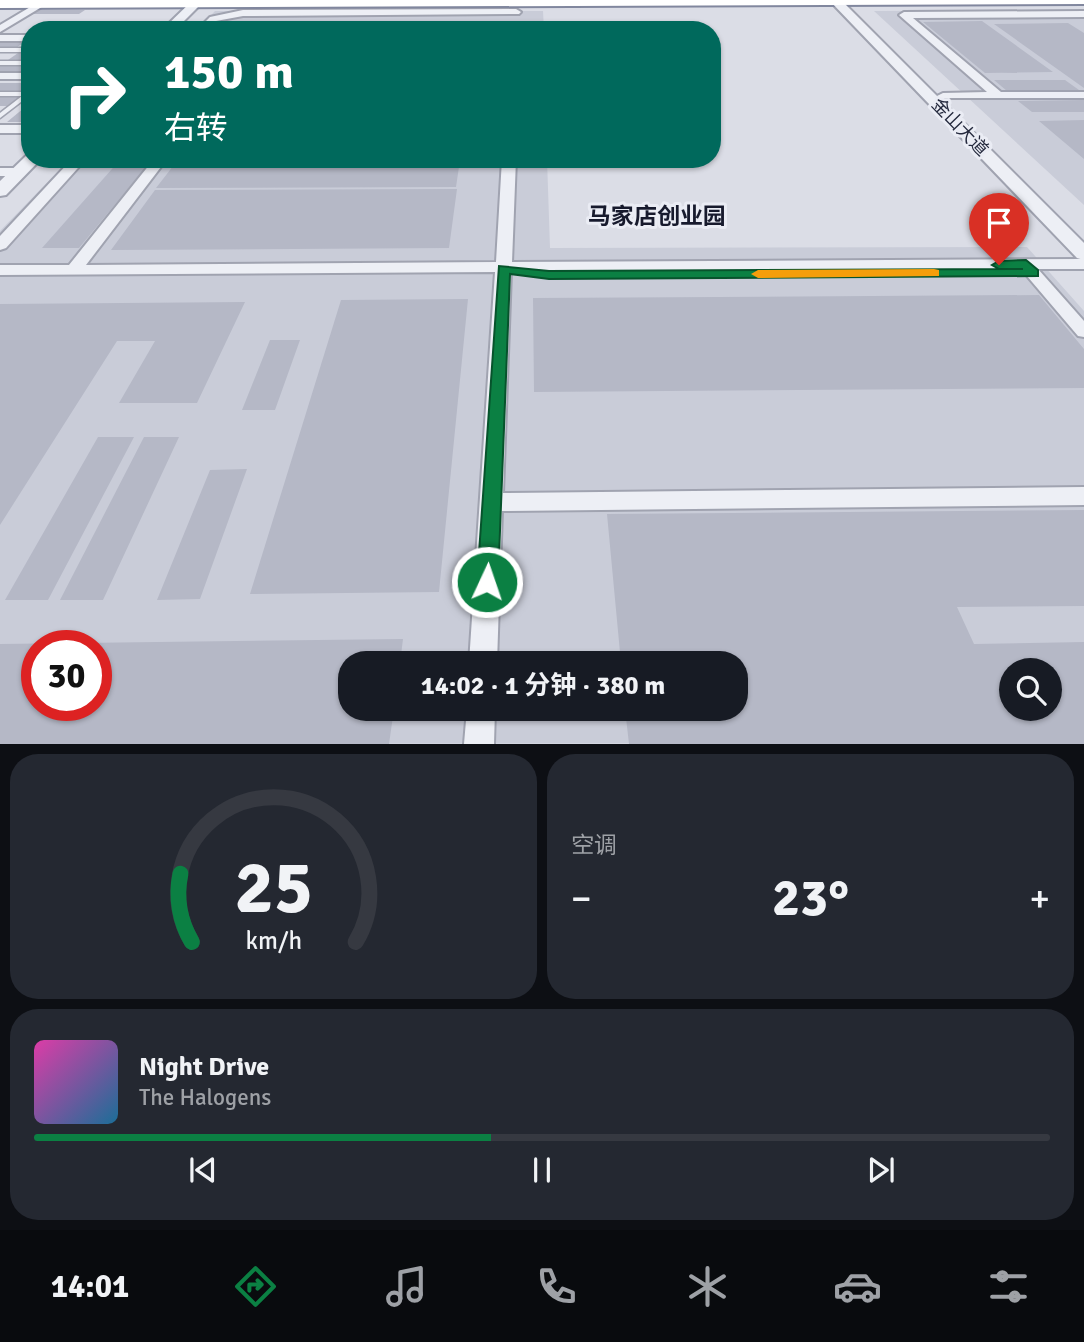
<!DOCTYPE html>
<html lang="zh">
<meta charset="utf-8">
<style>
body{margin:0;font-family:Signika,"Noto Sans SC",sans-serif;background:#242831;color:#f1f3f6;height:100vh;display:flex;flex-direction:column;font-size:26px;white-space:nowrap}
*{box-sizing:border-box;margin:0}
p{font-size:23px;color:#9ea1a6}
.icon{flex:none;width:38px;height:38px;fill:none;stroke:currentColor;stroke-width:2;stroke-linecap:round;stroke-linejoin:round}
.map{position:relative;height:744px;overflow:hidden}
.drawer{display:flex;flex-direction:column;gap:10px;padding:10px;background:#0d0f14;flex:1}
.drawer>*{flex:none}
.top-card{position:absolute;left:21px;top:21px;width:700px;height:147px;border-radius:28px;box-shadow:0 2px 5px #0004;background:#00695c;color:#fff;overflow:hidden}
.tools{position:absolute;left:999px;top:658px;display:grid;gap:14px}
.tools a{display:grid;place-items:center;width:63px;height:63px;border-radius:50%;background:#171b24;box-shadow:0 2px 5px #0004;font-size:35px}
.speed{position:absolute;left:21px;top:630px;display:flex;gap:14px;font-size:35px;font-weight:700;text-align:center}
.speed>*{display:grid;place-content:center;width:91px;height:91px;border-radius:50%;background:#171b24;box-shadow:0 2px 5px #0004;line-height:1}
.speed .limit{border:10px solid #d22;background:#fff;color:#111}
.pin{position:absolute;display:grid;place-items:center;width:60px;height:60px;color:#fff;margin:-72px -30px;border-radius:50% 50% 50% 0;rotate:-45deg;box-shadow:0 0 7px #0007}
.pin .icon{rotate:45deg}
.me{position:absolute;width:77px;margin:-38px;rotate:3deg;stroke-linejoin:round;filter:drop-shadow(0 0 5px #0008)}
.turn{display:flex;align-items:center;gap:24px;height:147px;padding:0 28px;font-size:32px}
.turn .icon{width:91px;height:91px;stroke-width:2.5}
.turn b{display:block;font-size:49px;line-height:60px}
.big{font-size:52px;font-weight:700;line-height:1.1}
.drawer .tile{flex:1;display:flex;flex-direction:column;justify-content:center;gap:10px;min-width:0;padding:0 24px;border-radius:28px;background:#242831}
.drawer .dial{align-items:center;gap:0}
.dial svg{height:182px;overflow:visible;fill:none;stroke:#363941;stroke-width:7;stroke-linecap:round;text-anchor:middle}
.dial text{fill:#f1f3f6;stroke:none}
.song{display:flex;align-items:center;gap:21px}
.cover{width:84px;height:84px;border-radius:10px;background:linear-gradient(135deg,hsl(320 70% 55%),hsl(200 70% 35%))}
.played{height:7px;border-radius:4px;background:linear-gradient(90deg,#0b8043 45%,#363941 45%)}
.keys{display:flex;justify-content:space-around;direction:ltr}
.heat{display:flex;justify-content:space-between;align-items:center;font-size:38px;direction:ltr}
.drawer .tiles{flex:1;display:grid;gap:10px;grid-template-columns:1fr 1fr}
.tile:last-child{grid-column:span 2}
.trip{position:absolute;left:338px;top:651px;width:410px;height:70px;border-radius:28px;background:#171b24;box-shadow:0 2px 5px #0004;font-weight:700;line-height:70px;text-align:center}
.tab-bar{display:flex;height:112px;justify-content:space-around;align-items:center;background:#090b0e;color:#9ea1a6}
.tab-bar .icon{width:49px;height:49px}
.tab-bar .selected{color:#0b8043}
.tab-bar b{font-size:32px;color:#f1f3f6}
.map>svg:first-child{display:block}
</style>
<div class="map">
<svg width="1084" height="744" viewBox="0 0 1084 744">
<rect width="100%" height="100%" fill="#dbdde6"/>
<path fill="#c9ccd8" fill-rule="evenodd" d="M1084,10V205L874,11Z
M215,11H543L544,30H197Z
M70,159H547L550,248L1027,247L1084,311V743L0,744V231ZM37,646H96V705H37ZM350,663H735V709H350ZM1012,670H1050V709H1012Z"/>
<path fill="#b5b8c6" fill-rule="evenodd" d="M38,10H85L79,14H30Z
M982,21L1053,72L985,73L923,22Z
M1068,23L1084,33V88L994,24Z
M0,41H26L16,48H0Z
M18,53H30V60H8Z
M30,65V73H0V66Z
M994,80H1065L1079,90L1007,91Z
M0,83H30V85L22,91H0Z
M0,97H19L7,106H0Z
M1084,100V112H1032L1018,101Z
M30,103V120L27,122H7Z
M1084,120V159L1039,121Z
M460,160L456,187L156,188L177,161Z
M119,161H151L79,248H42Z
M457,189L449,248L111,250L155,190Z
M1039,295L1084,349V388L534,392L533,298Z
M468,299L439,592L250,594L341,300Z
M245,302L197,403H119L155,341H117L0,525V304Z
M270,340H300L275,410H242Z
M98,437H134L48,600H5Z
M144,437H179L103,600H60Z
M247,469L200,599L157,600L210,470Z
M1084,510V606L957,607L974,644L1084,642V744H629L625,709H735V663H621L607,514ZM1012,670H1050V709H1012Z
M403,639L400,663H350V709H394L389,744H0V644ZM37,646H96V705H37Z"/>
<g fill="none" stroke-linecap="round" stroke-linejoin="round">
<g stroke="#a0a3b0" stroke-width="3">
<path id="service" d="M0,48H30V52H0Z
M0,61H30V65H0Z
M30,90V95L0,118V113L22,96H0V92H26Z"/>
</g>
<g stroke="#a0a3b0" stroke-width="4">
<path id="minor" d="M42,0L46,3L45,5L0,32V25Z
M516,9L521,12L519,14L243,16L216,21L208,30H197L210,17L243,10Z
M1084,11V17L913,18L1001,92H1084V98H939L937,96L943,93L987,92L899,15L904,12Z
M0,35H30V41H0Z
M0,73H30V79H0Z
M0,125H30V133H0Z
M72,159H86L6,248L0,250V236Z
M154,159H167L86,265L496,262L502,159H516L512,262L1084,259V269H1038L1084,321V337L1078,336L1021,269L511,272L503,493L1084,487V505L502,511L497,663H469L495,272L0,275V265H69Z
M0,168H20L27,172L20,176H0Z
M467,709H495L494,744H464Z"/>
</g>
<g stroke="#a0a3b0" stroke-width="4">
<path id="tertiary" d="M193,0H205L175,30H162Z
M829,0H841L1084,243V260L1077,258Z
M27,155H30V159H41L6,195L0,196V181Z"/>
</g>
<g stroke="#81879e" stroke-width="4">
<path id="trunk" d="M0,0H1084V4L0,8Z"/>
</g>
<use href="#service" fill="#edeff5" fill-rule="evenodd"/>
<use href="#minor" fill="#edeff5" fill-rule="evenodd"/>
<use href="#tertiary" fill="#edeff5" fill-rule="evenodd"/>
<use href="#trunk" fill="#fff" fill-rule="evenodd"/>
</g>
<path fill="#0b8043" stroke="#07532c" stroke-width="2" d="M1026,260L1038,270V276L549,279L510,274L498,582L495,589L487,591L480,589L477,582L499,266L549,271L1023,269H999L992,265L999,261Z"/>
<path fill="#f59e0b" d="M934,269L939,270V276L758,278L751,274L758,270Z"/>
<g text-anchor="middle" stroke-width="6" stroke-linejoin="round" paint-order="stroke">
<g font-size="18" fill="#24293d" stroke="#eaecf4">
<text transform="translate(960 127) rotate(46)" y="6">金山大道</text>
</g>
<g font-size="23" font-weight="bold" fill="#171a2d" stroke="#eaecf4">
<text x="657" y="224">马家店创业园</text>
</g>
</g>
</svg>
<div class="tools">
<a><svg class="icon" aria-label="search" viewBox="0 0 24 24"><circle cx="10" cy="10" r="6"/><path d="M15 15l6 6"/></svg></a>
</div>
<div class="speed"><div class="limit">30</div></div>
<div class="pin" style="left:999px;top:265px;background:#d93025"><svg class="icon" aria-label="arrive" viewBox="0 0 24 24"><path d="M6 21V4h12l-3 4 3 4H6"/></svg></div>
<svg class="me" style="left:487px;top:582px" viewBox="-20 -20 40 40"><circle r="17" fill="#0b8043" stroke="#fff" stroke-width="3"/><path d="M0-11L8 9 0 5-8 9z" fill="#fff"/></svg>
<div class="trip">14:02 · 1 分钟 · 380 m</div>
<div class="top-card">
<div class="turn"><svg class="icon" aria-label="right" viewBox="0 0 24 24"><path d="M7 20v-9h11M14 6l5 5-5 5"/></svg><div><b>150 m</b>右转</div></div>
</div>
</div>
<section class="drawer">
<div class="tiles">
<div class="tile dial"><svg viewBox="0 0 100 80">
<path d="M14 69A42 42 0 1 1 86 69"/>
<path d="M14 69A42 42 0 0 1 9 39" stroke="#0b8043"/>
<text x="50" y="56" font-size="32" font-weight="700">25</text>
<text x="50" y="72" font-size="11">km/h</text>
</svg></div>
<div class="tile"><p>空调</p>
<div class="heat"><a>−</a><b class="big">23°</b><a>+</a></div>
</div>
<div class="tile">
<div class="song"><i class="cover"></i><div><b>Night Drive</b><p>The Halogens</p></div></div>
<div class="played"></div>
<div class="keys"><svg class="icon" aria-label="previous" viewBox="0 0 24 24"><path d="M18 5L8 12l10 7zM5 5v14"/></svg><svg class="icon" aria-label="pause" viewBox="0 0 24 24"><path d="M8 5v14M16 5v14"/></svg><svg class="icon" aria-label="next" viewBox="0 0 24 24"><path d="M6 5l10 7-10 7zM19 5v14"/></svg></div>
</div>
</div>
</section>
<nav class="tab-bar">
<b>14:01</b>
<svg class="icon selected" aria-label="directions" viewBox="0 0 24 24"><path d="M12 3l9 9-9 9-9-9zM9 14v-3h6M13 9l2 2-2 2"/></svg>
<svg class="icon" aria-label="music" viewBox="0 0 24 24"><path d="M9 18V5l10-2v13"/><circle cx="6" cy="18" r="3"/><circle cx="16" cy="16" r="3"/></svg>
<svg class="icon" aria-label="phone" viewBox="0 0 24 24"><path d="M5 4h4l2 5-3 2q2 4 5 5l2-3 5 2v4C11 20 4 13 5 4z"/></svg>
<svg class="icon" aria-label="climate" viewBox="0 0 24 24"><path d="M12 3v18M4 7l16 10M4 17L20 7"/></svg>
<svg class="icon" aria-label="car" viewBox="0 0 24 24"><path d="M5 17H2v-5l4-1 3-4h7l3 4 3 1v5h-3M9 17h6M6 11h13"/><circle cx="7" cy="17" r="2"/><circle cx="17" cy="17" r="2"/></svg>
<svg class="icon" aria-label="filters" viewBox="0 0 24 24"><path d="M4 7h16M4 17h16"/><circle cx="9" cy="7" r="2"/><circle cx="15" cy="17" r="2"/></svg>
</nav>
